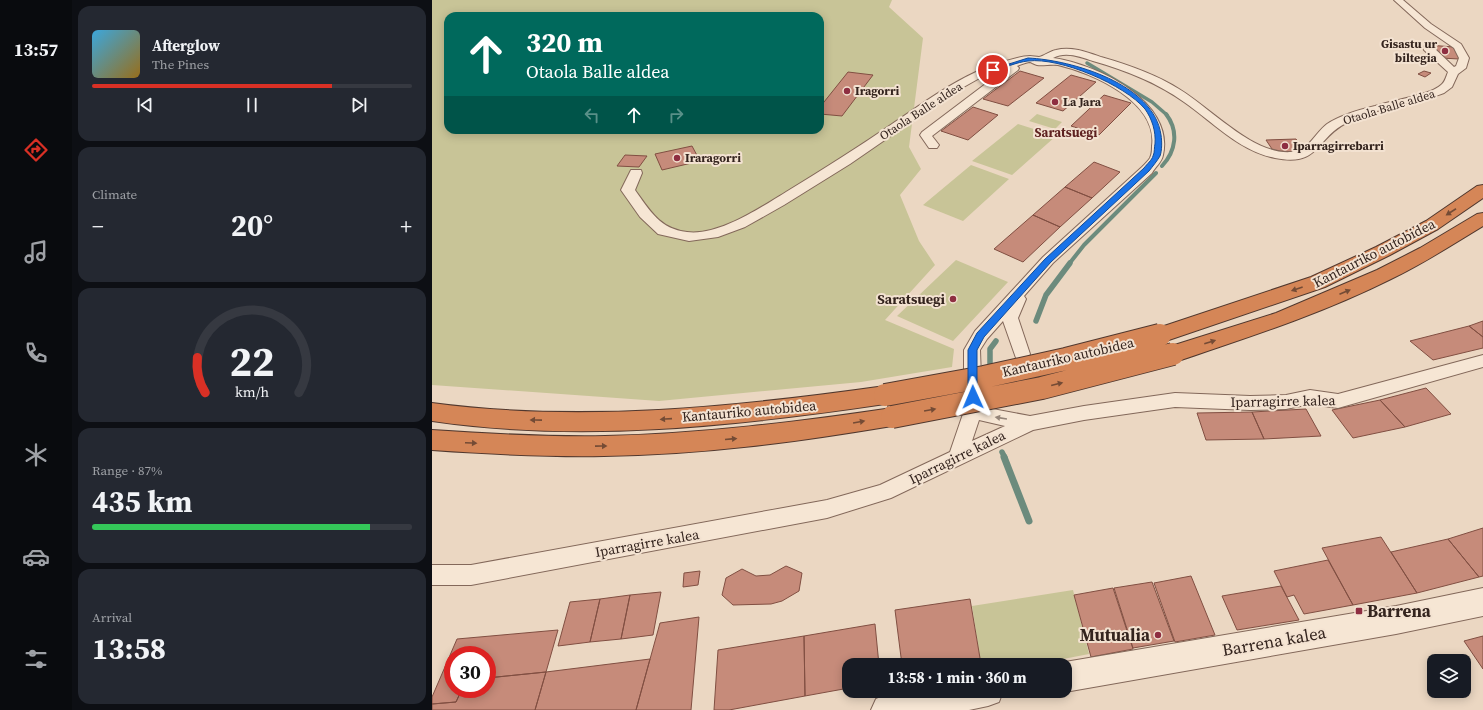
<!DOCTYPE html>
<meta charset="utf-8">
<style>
body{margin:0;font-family:"Source Serif 4",serif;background:#242831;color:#f1f3f6;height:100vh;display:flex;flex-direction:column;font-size:15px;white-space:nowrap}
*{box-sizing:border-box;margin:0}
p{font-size:13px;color:#9ea1a6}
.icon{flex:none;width:22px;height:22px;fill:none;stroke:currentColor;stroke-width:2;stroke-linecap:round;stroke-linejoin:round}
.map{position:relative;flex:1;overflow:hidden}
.sheet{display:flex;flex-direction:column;gap:6px;padding:6px;background:#0d0f14;width:360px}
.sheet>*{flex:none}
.top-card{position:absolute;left:12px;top:12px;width:380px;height:122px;border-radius:12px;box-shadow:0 2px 10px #0003;background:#00695c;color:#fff;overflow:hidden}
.tools{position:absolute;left:995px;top:654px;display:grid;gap:8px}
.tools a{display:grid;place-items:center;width:44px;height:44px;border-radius:8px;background:#171b24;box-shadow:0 2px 10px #0003;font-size:20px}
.speed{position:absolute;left:12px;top:646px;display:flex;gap:8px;font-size:20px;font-weight:700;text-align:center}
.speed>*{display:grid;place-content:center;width:52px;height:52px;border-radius:50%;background:#171b24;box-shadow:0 2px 10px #0003;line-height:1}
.speed .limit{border:6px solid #d22;background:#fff;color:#111}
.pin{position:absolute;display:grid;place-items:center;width:34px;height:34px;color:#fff;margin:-17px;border:2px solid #fff;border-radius:50%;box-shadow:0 1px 4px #0007}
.me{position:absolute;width:44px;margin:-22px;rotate:359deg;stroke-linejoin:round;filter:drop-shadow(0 0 3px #0008)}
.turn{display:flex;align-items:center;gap:14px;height:84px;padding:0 16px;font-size:18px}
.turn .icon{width:52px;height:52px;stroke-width:2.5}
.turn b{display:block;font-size:28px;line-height:34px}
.lanes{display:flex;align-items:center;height:38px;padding:0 16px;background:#0003;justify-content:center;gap:20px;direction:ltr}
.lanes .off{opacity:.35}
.big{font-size:30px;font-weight:700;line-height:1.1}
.sheet .widget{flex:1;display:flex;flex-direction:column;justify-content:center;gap:6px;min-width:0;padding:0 14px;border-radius:12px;background:#242831}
.sheet .dial{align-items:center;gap:0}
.dial svg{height:104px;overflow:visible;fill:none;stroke:#363941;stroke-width:7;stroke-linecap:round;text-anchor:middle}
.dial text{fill:#f1f3f6;stroke:none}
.song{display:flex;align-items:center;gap:12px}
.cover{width:48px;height:48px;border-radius:6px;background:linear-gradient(135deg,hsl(200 70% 55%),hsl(40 70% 35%))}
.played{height:4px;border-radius:2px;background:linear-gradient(90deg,#d93025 75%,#363941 75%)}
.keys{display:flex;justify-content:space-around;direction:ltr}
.heat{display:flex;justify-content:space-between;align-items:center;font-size:22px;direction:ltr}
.charge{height:6px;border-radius:3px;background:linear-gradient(90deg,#34c759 87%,#363941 0)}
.trip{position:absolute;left:410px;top:658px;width:230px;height:40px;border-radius:12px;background:#171b24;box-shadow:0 2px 10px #0003;font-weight:700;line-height:40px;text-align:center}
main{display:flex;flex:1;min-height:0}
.menu{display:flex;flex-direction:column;width:72px;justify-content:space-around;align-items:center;background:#090b0e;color:#9ea1a6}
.menu .icon{width:28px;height:28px}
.menu .selected{color:#d93025}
.menu b{font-size:18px;color:#f1f3f6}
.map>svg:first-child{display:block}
</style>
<main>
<nav class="menu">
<b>13:57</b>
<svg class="icon selected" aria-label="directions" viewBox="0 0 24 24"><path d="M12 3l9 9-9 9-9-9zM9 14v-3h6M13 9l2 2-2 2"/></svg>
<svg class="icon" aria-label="music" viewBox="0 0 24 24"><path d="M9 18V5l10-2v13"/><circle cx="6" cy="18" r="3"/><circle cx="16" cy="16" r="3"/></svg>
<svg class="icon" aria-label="phone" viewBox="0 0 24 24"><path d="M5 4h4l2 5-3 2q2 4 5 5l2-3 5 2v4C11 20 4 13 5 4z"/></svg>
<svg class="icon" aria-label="climate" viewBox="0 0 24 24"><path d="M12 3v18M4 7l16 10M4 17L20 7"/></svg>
<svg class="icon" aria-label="car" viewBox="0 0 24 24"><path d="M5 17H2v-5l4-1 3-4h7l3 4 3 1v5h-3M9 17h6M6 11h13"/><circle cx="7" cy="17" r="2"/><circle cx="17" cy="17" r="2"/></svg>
<svg class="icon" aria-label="filters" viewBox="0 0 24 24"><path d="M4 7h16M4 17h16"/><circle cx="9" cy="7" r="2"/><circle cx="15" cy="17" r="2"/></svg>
</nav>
<section class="sheet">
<div class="widget">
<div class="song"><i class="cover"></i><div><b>Afterglow</b><p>The Pines</p></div></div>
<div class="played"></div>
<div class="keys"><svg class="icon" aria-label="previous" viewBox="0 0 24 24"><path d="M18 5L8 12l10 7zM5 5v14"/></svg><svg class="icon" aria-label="pause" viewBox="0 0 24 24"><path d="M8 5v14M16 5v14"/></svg><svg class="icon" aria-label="next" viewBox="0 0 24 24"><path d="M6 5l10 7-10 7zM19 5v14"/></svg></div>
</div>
<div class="widget"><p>Climate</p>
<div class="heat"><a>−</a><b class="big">20°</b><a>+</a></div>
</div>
<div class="widget dial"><svg viewBox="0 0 100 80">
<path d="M14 69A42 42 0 1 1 86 69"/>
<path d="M14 69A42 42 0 0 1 8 42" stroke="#d93025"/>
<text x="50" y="56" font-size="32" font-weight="700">22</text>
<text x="50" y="72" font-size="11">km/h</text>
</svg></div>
<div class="widget"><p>Range · 87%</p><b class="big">435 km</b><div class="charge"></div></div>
<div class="widget"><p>Arrival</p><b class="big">13:58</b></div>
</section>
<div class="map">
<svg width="1051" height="710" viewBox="0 0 1051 710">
<rect width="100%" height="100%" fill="#ebd7c2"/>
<path fill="#c8c497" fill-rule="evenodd" d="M0,0H460L457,7L491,38L477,147L489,169L468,195L487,241L503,265L453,320L522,349L520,367L429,382L227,401L0,385ZM16,16H388V130H16Z
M605,114L630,122L623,129L597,121Z
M586,124L624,136L580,175L540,161Z
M539,165L577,179L531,221L491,205Z
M524,260L576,282L521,341L465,316Z
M641,590L657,654L600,665H549L540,606Z"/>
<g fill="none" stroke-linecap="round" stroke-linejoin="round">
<path stroke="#6c8b7d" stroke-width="3.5" d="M655,63L720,102L735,115"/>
<path stroke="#6c8b7d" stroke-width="4" d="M730,166C744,151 747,131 734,114
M637,264L652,245L724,173"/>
<path stroke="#6c8b7d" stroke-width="5.5" d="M604,321L614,295L638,263
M558,364V349L564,341
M570,452L573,458"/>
<path stroke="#6c8b7d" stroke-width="7" d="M572,457L597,521"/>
</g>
<path fill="#c68b7a" stroke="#814f42" d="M996,45L1022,47L1028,55L1027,59L1009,58Z
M588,71L612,78L576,106L551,99Z
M992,71L999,73L993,77L986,74Z
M416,72L441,75L410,116L388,114V107Z
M639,75L664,82L631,111L604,103Z
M672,95L699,103L667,135L639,126Z
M541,107L566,115L536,140L509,131Z
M864,139L873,151L842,152L834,140Z
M260,146L268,161L230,170L223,154Z
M193,155L215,156L207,167L185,166Z
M662,162L688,172L660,198L633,187Z
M633,187L660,198L628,227L601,215Z
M601,215L628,227L591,262L562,249Z
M1051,321V337L1037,326Z
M1037,326L1051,337V348L1001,360L978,341Z
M994,388L1019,414L973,427L948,400Z
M948,400L973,427L921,438L900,410Z
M874,409L889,436L832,439L820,412Z
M820,412L832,439L774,440L765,413Z
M1051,528V576L1047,577L1016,539Z
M949,537L985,593L921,605L890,548Z
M1016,539L1047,577L985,593L959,552Z
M896,560L921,605L872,614L862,595L855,597L842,571Z
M354,566L370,573L367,591L350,601L339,604L301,605L290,595L294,578L310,569L324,576L338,575Z
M268,571L266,585L251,587L252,573Z
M759,576L783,635L743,642L722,583Z
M720,582L742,641L701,648L682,588Z
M849,586L867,620L805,630L790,596Z
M681,588L701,649L659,657L642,595Z
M229,592L221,635L189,639L198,595Z
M198,595L189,639L158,642L168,599Z
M168,599L158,642L126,646L138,602Z
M538,599L549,664L470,665L463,610Z
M267,617L259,710H204L228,623Z
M443,624L447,665H417V688L373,696L372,636Z
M126,630L114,672L55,678V655H21V689H30L24,702L0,704V697L25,639Z
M372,636L373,696L297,710H282L286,650Z
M1051,636V669L1032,641Z
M218,659L204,710H103L114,672Z
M114,672L103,710H0V704L24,702L30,689H55V678Z"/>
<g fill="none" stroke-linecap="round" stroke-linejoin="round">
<g stroke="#83685a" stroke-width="2">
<path id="minor" d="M962,0H971L999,24L1029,44L1037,58L1034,68L1026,74L1020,87L1012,93C980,105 944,107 914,123C883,139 888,167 843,158C807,151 781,122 752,102C724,82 693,70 661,61C648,57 634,51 621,58C664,64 743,101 731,155C730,162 723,167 720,173L621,263L592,296L594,299L586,318L598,354L596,358L590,360L584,358L571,321L555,339L548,350L550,407L598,416L652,406L743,393L818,396L854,395L878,390L906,394L1051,355V367L906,408L878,404L854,409L818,410L743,407L652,420L601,430L459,498L395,518L39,585H0V565H39L395,500L448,485L518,452L532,411V350L543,331L611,257L710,167C713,164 716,161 718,158C720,154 720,150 720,146C726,102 661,73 626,65C619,64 611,66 605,65C601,64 600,62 597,62C593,63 589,64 585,66L587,68L586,70L500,136L507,145L505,148H497L488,135L490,132L572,70L553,75L521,93L418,164L352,205L313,227L286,237L257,241L226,234L208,217L189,190L199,170H209L210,173L203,190C218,211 228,229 255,232C287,236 328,208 354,192C390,170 425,148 460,124C487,106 514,86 544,72C554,67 586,56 598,56C601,56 604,57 607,57C612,56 618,51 624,50C639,46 655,52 669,57C697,65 723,74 747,89C780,109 821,155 859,152C877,151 882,134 895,124C909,115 926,110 943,106C958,101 999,95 1009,85C1013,82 1014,77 1016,72L992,50L991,48L992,46H1000L1022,67L1024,66L1027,58L1022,48L993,28ZM547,420L573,426L540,441Z"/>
</g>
<g stroke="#83685a" stroke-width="2">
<path id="tertiary" d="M1051,588V616L964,634L633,692L630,691H633V665H626L633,662L964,606Z
M474,691H571L567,702L556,706L537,710H439L444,699L455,694Z"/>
</g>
<g stroke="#51382e" stroke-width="2">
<path id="motorway" d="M1051,185V198L1006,229L958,255L893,287L728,343L720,340L717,335L720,330L879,277L944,247L994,221L1045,186Z
M1051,213V226C1021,244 991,264 959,279C891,313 820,336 749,360L741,362L733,360L730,354L733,348L844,313L945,270L988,248L1045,214Z
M453,386L461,389L465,395L461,401L453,404C304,426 150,443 0,421V403C150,423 304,407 453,386Z
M460,408L468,410L472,417L468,424L460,426C365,442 269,455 172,456C114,457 57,454 0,450V430C58,434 115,437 173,436C269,434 365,422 460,408Z"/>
</g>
<use href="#minor" fill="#f6e6d4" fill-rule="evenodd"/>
<use href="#tertiary" fill="#f6e6d4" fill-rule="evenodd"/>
<use href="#motorway" fill="#d58657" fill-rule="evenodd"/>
<g stroke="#51382e" stroke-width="24" stroke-linecap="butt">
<path id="motorway-bridge" d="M453,395L552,377L634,359L728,335
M460,417L610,388L741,354"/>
</g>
<use href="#motorway-bridge" stroke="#d58657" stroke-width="22"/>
</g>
<defs><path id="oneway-solid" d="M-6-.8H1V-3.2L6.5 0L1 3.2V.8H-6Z"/></defs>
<g fill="#744b35">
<use href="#oneway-solid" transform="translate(1019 212) rotate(147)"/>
<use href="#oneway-solid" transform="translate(865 289) rotate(161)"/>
<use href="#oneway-solid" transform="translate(913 292) rotate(-23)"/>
<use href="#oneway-solid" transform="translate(778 342) rotate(-18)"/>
<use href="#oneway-solid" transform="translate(625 384) rotate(-14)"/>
<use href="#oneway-solid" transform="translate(498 410) rotate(-10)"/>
<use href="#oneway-solid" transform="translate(234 419) rotate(176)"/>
<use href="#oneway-solid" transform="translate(104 420) rotate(-179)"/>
<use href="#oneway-solid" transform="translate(427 422) rotate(-10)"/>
<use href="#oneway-solid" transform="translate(299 439) rotate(-5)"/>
<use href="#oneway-solid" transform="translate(39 443) rotate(3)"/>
<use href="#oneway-solid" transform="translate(169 446) rotate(-1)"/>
</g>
<use fill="#958579" href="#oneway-solid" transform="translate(569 418) rotate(-171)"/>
<path fill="#1a73e8" stroke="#114b97" d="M596,58C640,60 722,84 729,135C730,141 730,151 728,156C725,161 721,166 717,171L619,262L552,337L545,350V397L544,400H537L536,397V350L545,333L613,259L712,168C715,164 720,160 721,156C723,152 722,147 723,144C724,131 720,119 713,109C693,85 628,57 596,61C585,62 572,68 561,71L558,70Z"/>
<g fill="#8e2e41" stroke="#f3e2d1" stroke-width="1.5">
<circle cx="1013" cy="51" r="4"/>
<circle cx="415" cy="91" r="4"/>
<circle cx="623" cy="102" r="4"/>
<circle cx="853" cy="146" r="4"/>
<circle cx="245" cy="158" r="4"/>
<circle cx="521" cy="299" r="4"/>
<rect x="923" y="607" width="8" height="8" rx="2"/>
<circle cx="726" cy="635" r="4"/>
</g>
<g text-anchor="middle" stroke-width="4" stroke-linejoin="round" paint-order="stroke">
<g font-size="12" font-weight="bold" fill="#34241e" stroke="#f3e2d1" text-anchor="start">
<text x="1005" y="48" text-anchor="end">Gisastu ur<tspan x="1005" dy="14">biltegia</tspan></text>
<text x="423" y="95">Iragorri</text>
<text x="631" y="106">La Jara</text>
<text x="861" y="150">Iparragirrebarri</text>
<text x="253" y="162">Iraragorri</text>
</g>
<g font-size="12" fill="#34241e" stroke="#f3e2d1">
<text transform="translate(957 107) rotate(-17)" y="4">Otaola Balle aldea</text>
<text transform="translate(489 111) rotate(-33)" y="4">Otaola Balle aldea</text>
</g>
<g font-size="13" font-weight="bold" fill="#5e2120" stroke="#f3e2d1">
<text x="634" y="137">Saratsuegi</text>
</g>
<g font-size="14" fill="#34241e" stroke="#f3e2d1">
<text transform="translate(942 253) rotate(-27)" y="5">Kantauriko autobidea</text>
<text transform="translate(636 357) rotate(-13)" y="5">Kantauriko autobidea</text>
<text transform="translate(851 401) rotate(-1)" y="5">Iparragirre kalea</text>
<text transform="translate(317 411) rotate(-5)" y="5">Kantauriko autobidea</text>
<text transform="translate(525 457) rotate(-26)" y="5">Iparragirre kalea</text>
<text transform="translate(215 543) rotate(-10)" y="5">Iparragirre kalea</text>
</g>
<g font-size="14" font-weight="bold" fill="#34241e" stroke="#f3e2d1" text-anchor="end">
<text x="513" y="304">Saratsuegi</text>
</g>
<g font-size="17" font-weight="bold" fill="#34241e" stroke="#f3e2d1" text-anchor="start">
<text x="935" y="617">Barrena</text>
<text x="718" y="641" text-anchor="end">Mutualia</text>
</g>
<g font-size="17" fill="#34241e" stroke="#f3e2d1">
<text transform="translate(842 641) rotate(-10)" y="6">Barrena kalea</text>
</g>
</g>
</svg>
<div class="tools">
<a><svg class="icon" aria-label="layers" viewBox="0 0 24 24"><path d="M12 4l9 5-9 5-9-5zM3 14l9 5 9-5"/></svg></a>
</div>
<div class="speed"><div class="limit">30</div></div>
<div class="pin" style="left:561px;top:70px;background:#d93025"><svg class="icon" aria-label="arrive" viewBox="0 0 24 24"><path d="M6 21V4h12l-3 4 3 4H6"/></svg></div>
<svg class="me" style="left:541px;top:397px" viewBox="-20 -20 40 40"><path d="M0-17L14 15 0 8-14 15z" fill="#1a73e8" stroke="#fff" stroke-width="4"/></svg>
<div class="trip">13:58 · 1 min · 360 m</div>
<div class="top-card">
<div class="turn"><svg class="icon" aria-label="ahead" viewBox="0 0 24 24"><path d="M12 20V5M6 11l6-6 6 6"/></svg><div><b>320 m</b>Otaola Balle aldea</div></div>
<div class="lanes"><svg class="icon off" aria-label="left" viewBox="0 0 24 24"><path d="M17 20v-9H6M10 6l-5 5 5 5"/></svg><svg class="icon" aria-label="ahead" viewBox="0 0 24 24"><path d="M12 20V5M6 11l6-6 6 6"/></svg><svg class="icon off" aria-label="right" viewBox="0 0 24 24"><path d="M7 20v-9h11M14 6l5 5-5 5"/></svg></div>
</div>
</div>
</main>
